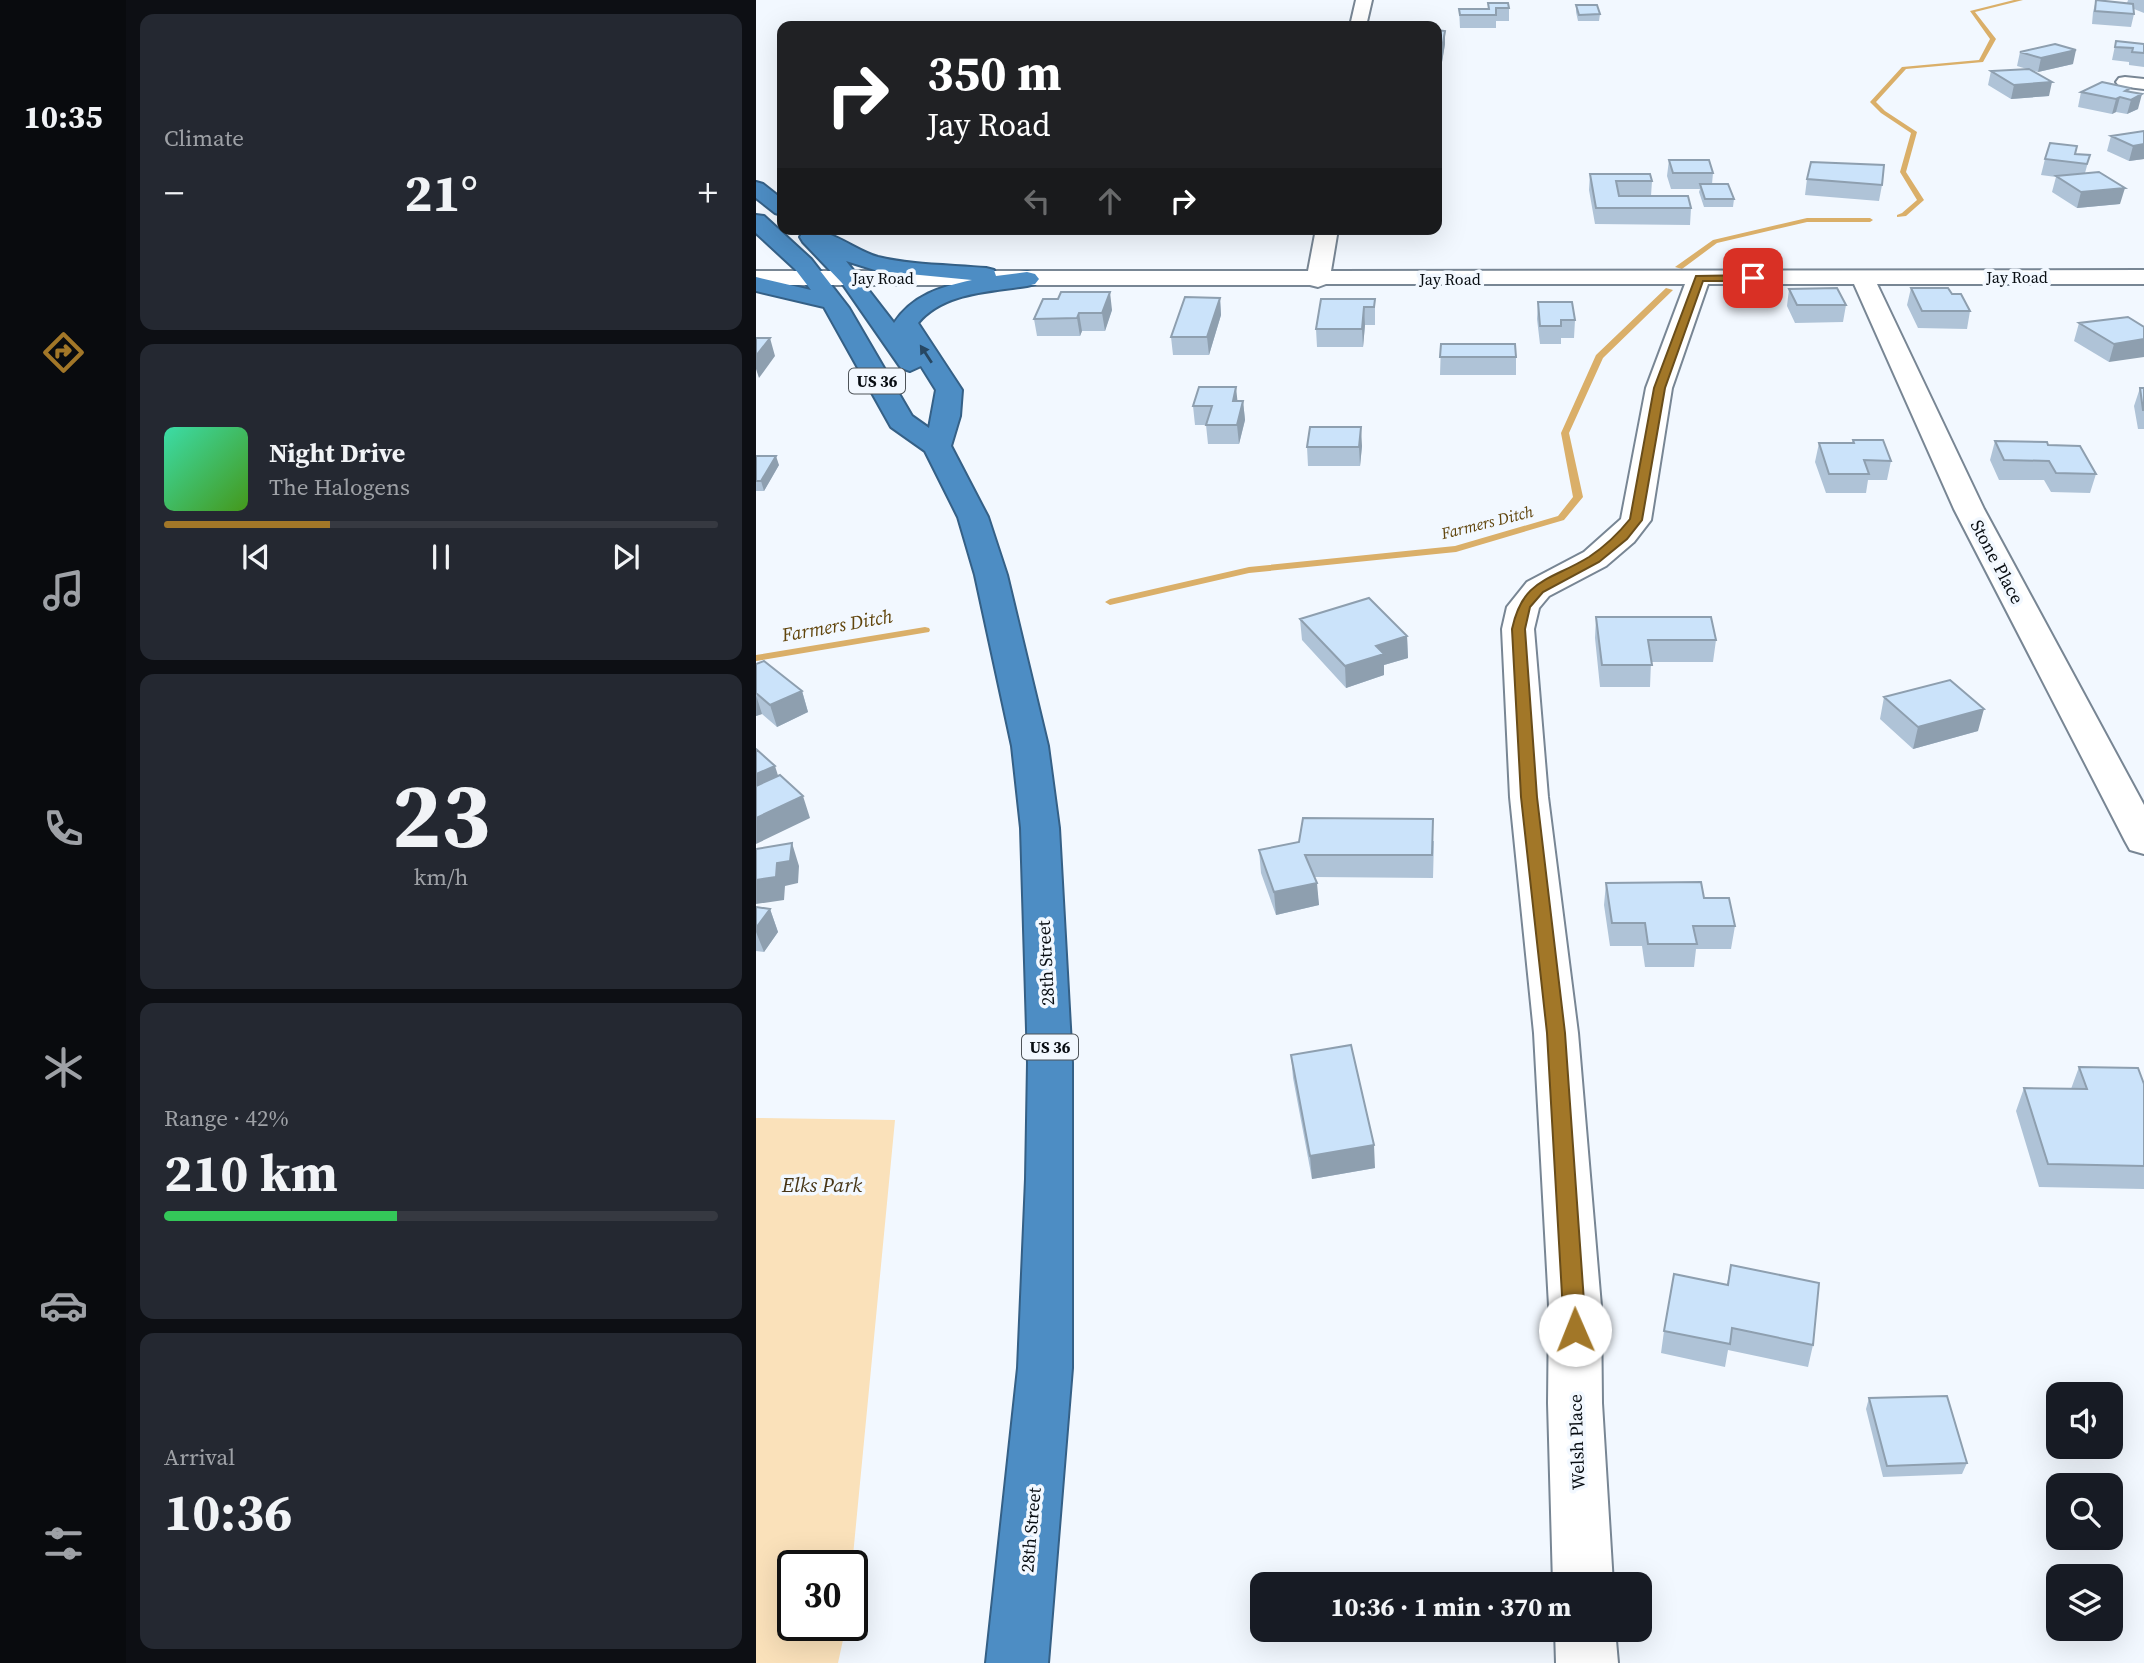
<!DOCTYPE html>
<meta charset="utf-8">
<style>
body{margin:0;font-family:"Source Serif 4",serif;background:#242831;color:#f1f3f6;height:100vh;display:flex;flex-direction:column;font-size:26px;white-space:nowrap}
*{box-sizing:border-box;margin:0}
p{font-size:23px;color:#9ea1a6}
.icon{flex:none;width:38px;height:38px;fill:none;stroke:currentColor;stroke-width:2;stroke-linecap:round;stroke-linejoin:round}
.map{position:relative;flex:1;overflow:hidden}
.side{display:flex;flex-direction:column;gap:14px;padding:14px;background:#0d0f14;width:630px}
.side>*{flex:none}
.banner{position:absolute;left:21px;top:21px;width:665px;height:214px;border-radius:14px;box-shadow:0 7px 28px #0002;background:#202124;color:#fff;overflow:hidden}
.tools{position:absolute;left:1290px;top:1382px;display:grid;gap:14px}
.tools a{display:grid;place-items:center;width:77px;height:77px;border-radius:14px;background:#171b24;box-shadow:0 7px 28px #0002;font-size:35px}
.speed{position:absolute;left:21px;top:1550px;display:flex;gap:14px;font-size:35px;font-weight:700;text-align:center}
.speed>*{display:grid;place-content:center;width:91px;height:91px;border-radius:50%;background:#171b24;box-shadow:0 7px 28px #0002;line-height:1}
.speed .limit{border:4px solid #111;border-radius:10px;background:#fff;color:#111}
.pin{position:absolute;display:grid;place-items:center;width:60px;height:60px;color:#fff;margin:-30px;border-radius:14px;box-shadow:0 4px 10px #0006}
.me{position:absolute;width:77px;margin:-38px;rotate:359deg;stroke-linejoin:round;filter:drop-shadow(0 0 5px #0008)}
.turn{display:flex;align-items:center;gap:24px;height:147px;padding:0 35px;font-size:32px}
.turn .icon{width:91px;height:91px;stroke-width:2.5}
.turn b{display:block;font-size:49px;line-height:60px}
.lanes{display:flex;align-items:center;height:66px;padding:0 35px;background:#0003;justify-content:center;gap:35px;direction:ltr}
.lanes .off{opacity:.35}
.big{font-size:52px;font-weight:700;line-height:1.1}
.side .widget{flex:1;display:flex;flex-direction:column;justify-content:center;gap:10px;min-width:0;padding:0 24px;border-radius:14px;background:#242831}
.side .dial{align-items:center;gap:0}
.dial b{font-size:91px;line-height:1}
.song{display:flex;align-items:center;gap:21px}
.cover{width:84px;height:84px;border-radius:10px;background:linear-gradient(135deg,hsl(160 70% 55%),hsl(100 70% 35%))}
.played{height:7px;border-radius:4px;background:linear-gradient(90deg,#a27728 30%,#363941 30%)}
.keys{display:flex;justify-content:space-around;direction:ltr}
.heat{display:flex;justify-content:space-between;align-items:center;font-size:38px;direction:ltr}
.charge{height:10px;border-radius:5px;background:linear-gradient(90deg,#34c759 42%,#363941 0)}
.trip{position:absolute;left:494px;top:1572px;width:402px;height:70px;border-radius:14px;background:#171b24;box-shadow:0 7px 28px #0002;font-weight:700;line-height:70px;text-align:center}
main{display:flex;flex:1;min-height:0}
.menu{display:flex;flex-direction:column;width:126px;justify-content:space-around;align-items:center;background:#090b0e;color:#9ea1a6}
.menu .icon{width:49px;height:49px}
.menu .selected{color:#a27728}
.menu b{font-size:32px;color:#f1f3f6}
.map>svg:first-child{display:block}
</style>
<main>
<nav class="menu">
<b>10:35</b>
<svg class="icon selected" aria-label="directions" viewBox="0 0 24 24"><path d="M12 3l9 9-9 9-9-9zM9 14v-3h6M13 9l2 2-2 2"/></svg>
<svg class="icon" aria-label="music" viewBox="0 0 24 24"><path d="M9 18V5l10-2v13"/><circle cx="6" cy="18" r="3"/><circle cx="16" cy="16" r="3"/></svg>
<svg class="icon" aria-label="phone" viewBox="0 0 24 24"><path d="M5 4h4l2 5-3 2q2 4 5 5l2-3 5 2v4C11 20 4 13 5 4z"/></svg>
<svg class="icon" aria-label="climate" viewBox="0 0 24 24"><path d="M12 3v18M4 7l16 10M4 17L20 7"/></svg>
<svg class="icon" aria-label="car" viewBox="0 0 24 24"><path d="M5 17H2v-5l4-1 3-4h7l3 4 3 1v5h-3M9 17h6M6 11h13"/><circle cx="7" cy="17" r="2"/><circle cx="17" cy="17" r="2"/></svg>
<svg class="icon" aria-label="filters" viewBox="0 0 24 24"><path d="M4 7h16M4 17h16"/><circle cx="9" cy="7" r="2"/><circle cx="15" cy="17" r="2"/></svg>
</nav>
<section class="side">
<div class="widget"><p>Climate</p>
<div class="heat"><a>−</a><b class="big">21°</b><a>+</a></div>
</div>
<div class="widget">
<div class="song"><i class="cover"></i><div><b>Night Drive</b><p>The Halogens</p></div></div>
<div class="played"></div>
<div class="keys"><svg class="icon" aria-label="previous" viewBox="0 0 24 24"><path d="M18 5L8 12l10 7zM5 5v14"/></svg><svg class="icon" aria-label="pause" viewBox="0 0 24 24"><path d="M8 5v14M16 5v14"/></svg><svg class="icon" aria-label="next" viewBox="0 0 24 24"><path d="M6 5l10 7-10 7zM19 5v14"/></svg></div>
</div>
<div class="widget dial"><b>23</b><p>km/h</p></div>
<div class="widget"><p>Range · 42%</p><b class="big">210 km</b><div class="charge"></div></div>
<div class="widget"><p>Arrival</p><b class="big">10:36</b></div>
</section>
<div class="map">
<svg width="1388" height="1663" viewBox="0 0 1388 1663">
<rect width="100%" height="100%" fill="#f2f8ff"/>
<path fill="#fae1ba" d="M0,1118L139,1120L96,1566H37V1626H90L82,1663H0Z"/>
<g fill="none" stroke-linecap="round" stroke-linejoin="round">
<path fill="#daaf69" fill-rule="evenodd" d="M1258,0H1267L1219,12L1240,39L1227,62L1150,69L1120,102L1129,111L1161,132L1150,172L1168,200L1150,216L1141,217V215L1146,213L1161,200L1144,172L1155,133L1125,113L1114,102L1146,67L1223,60L1234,39L1214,11Z
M1051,218H1114L1117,220L1114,222H1051L961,243L926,269L919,267L957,240Z
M910,288L917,290L847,358L813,433L827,497L808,520L700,552L493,573L354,605L349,602L354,599L493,567L699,546L802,516L817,497L805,433L840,355Z
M169,627L173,628L174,630L173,632L0,661V655Z"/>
<g stroke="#788694" stroke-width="4">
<path id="minor" d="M600,0H616L610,26H594Z
M1369,77L1388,79V89L1363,86L1360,82L1363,78Z
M560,229H582L575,271L1388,270V284H1121L1228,509L1388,805V854L1374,850L1369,841L1198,509L1098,284H952L916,388L895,520L878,542L850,566L793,596L783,608L778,629L792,797L822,1033L845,1306L846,1403L857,1584H797L792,1403L793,1306L778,1033L754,797L746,629L751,607L771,582L828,552L865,519L890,388L929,284H570L562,287L554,285H0V271H552Z
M799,1629H859L862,1663H800Z"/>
</g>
<g stroke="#356086" stroke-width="4">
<path id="highway" d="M0,182L7,184L26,199V215L19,213L0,198Z
M0,215L8,216L55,259L93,308L156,416L173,428L180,390L165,366L154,371L145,368L86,283L47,242L44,237L47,232C73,226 97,250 122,257C154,265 196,265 230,268L238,270L240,276L271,272L279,274L283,279L279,284L271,286C234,292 188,292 162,323L206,390L204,416L195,446L232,517L251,575L292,746L303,828L316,1063V1368L292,1663H230L262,1368L270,1179L272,1063L265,828L256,746L219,575L202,517L169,451L135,427L68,307L0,291V277L55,290L39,269L0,233ZM90,261L122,271L216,280C184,287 157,295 138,323Z"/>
</g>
<use href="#minor" fill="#fff" fill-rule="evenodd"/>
<use href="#highway" fill="#4d8dc4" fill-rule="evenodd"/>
</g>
<path fill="#afc3d7" d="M1340,0L1371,3L1372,0H1388V13L1378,9V14L1375,27L1336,24L1337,12Z
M732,3L753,8V21H740V28H704L703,9H732Z
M820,5L844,14L843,21H822L820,12Z
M681,30L689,31V44L685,68H681Z
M1360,41L1388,44V67L1373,65V62L1356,60Z
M1264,52L1317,64L1282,72L1275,70L1293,96L1255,99L1232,85L1235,71L1271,69L1261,66Z
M1374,88L1373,92L1382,109L1371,114L1360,112L1356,114L1322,107L1325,92Z
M1388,131V159L1373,161L1351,151L1355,136Z
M1321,146L1319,154L1334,155L1329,173L1364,204L1321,208L1296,192L1300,177L1285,175L1289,159Z
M913,160L957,173L956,184L978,199L977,207H948L943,192L944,189H915L911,176Z
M834,174L896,181L895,196L935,208L934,225L839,224L833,190Z
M1051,179L1126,185L1123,201L1049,195Z
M1155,288L1196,294L1214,311L1211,329L1162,328L1151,305Z
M1033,289L1090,305L1087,322L1039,323L1031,306Z
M464,298L465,315L453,355H417L415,337Z
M619,299V325H609L607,347H561L560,329Z
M782,302L819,320L818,338H805V344H784L781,319Z
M356,310L349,331H326L324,336H281L278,319Z
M1323,323L1388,327L1353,362L1318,341Z
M685,344L760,357V375H684Z
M1384,388H1388V429H1382L1378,406Z
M482,401H487L489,420L483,444H452L450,425H439L437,406Z
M1097,440L1135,461L1131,480H1112L1110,493H1070L1059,462L1063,443H1096Z
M1239,441L1292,445L1340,474L1334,493L1295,492L1288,480H1243L1234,460Z
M606,446L604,466H552L551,447Z
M0,456L23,465L8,491H0Z
M840,617L960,640L957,662H895L894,687H844L839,638Z
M544,619L651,636L652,658L628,665V675L590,688L546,640Z
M0,664L46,691L52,712L21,727L6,714L0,716Z
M1128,697L1222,731L1157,749L1124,719Z
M678,841L677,878L559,877L563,905L520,915L505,873L503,850Z
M850,883L948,898L979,926L975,949H940L938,967H889L886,946H854L848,905Z
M0,907L14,909L22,932L8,952L0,951Z
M535,1055L619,1168L556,1179L537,1078Z
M1323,1067L1388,1084V1189L1283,1187L1260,1111L1268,1088L1315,1089Z
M975,1265L1057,1345L1052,1367L972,1350L969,1367L905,1353L908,1331L971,1284Z
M1113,1398L1211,1463L1206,1474L1127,1477L1110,1409Z"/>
<path fill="#8e9faf" d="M689,31V44L685,68V54Z
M1320,50L1317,64L1282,72L1285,58Z
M1296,82L1293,96L1255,99L1258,85Z
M1386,94L1382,109L1371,114L1375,100Z
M1364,97L1360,112L1356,114L1360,99Z
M1388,144V159L1373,161L1377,146Z
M1369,188L1364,204L1321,208L1325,192Z
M354,292L356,310L349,331L346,313Z
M464,298L465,315L453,355L451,337Z
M608,307L609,325L607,347L606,329Z
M323,313L326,331L324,336L321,318Z
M14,338L19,356L3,378L0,369V356Z
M1388,339V357L1353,362L1358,344Z
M480,387L482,406L477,401Z
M487,401L489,420L483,444L481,425Z
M605,427L606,446L604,466L603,447Z
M20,456L23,465L8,491L5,481Z
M651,636L652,658L628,665V675L590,688L589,666L620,646Z
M46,691L52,712L21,727L14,705Z
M0,695L6,714L0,716Z
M1228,709L1222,731L1157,749L1162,727Z
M19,766L26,788L0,800V774Z
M47,796L54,818L0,844V818Z
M36,843L43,866L42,883L29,886L28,900L0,904V880L21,863Z
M561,883L563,905L520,915L518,892Z
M14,909L22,932L8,952L0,932V928Z
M618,1145L619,1168L556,1179L554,1156Z"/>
<path fill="#cbe3fa" stroke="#8e9faf" stroke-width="2" d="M1340,0L1377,4L1378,14L1339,11Z
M732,3H752L753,8H740V15H704L703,9H733Z
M820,5H841L844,14L823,15Z
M681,30L689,31L685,54H681Z
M1360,41L1388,44V53L1376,52L1377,48L1359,47Z
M1299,44L1320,50L1285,58L1264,52Z
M1273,69L1296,82L1258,85L1235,71Z
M1346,82L1374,88L1369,91L1386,94L1375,100L1364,97L1360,99L1325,92Z
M1388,131V144L1377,146L1355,136Z
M1294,143L1321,146L1319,154L1334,155L1331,164L1289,159Z
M913,160H953L957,173H917Z
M1055,162L1128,165L1126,185L1051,179Z
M1343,172L1369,188L1325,192L1300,176Z
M834,174H894L896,181H860L863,196H932L935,208H840Z
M944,184H972L978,199H949Z
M1081,288L1090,305H1041L1033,289Z
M1155,288H1192L1196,294H1205L1214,311H1166Z
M305,292H354L346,313H323L321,318L278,319L287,299H302Z
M429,297L464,298L451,337H415Z
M565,299H619L618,307H608L606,329H560Z
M782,302H816L819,320H805V326H784Z
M1372,317L1388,327V339L1358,344L1323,323Z
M0,338H14L0,356Z
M685,344H759L760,357H684Z
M443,387H480L477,401H487L481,425H450L456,406H437Z
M1384,388H1388V410H1387Z
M554,427H605L603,447H551Z
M1097,440H1127L1135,461L1108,460L1113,474H1073L1063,443H1098Z
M1239,441L1291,442L1292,445L1324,446L1340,474L1300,473L1293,461L1248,460Z
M0,456H20L5,481H0Z
M613,598L651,636L620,646L628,654L589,666L544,619Z
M840,617H955L960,640H892L896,665H846Z
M8,661L46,691L14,705L0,693V664Z
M1194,680L1228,709L1162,727L1128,697Z
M0,749L19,766L0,774Z
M24,775L47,796L0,818V786Z
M547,818L677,819L676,855H549L561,883L518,892L503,850L543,842Z
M36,843L34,861L21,863L20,877L0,880V849Z
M945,882L948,898H973L979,926H937L941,944H892L889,923H856L850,883Z
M0,907L14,909L0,928Z
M595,1045L618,1145L554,1156L535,1055Z
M1323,1067L1382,1068L1388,1084V1166L1292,1164L1268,1088L1331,1089Z
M975,1265L1063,1283L1057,1345L976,1328L974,1344L908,1331L918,1274L972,1285Z
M1191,1396L1211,1463L1131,1466L1113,1398Z"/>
<defs><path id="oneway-solid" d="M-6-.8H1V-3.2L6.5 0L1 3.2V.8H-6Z" transform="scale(1.75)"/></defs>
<use fill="#274762" href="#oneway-solid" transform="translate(170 354) rotate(-123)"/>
<path fill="#a27728" stroke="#694d1a" stroke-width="2" d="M940,276L997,275L1002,278L997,281H947L909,388L886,520L871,539L843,562L787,592L774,607L769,629L781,797L809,1033L830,1330L827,1337L819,1339L812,1337L808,1330L791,1033L765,797L756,629C767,578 794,581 833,557C848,547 862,534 874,519L898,388Z"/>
<g text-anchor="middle" stroke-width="7" stroke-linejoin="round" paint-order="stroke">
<g font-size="16" fill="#080d12" stroke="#f2f8ff">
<text x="1261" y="283">Jay Road</text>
<text x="127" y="284">Jay Road</text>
<text x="694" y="285">Jay Road</text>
</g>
<g fill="#f2f8ff" stroke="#4e5459" stroke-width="2">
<rect x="93" y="368.5" width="56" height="25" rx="5"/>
<rect x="266" y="1034.5" width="56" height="25" rx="5"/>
</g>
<g font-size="16" font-weight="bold" fill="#080d12">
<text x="121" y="387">US 36</text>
<text x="294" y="1053">US 36</text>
</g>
<g font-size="16" font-style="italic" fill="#60440b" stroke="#f2f8ff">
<text transform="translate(731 522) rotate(-14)" y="6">Farmers Ditch</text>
</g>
<g font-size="18" fill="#080d12" stroke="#f2f8ff">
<text transform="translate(1241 562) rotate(62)" y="6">Stone Place</text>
<text transform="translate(290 963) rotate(-93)" y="6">28th Street</text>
<text transform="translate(821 1442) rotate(-92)" y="6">Welsh Place</text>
<text transform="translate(275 1530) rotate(-85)" y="6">28th Street</text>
</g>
<g font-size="19" font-style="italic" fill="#60440b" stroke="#f2f8ff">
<text transform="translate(81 625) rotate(-10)" y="7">Farmers Ditch</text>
</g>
<g font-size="21" font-style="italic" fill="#483617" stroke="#f2f8ff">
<text x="66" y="1192">Elks Park</text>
</g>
</g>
</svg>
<div class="tools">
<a><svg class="icon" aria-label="sound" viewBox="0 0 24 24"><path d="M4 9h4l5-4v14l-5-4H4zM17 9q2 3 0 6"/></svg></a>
<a><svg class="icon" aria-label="search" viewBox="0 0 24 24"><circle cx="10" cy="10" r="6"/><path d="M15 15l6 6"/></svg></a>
<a><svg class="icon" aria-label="layers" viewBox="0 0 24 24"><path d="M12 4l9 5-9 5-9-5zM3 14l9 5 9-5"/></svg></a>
</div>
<div class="speed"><div class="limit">30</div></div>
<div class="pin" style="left:997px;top:278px;background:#d93025"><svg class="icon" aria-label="arrive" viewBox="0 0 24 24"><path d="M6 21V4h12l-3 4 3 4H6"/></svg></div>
<svg class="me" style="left:819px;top:1330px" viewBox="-20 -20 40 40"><circle r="19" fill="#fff"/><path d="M0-13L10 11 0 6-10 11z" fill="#a27728"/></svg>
<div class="trip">10:36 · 1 min · 370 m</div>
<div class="banner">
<div class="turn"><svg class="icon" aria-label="right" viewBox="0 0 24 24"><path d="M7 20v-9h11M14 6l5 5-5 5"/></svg><div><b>350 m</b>Jay Road</div></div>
<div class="lanes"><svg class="icon off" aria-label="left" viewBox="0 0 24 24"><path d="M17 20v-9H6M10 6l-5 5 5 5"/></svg><svg class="icon off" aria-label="ahead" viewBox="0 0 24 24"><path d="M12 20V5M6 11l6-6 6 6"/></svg><svg class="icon" aria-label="right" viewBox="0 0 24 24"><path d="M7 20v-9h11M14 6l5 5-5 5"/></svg></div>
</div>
</div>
</main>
